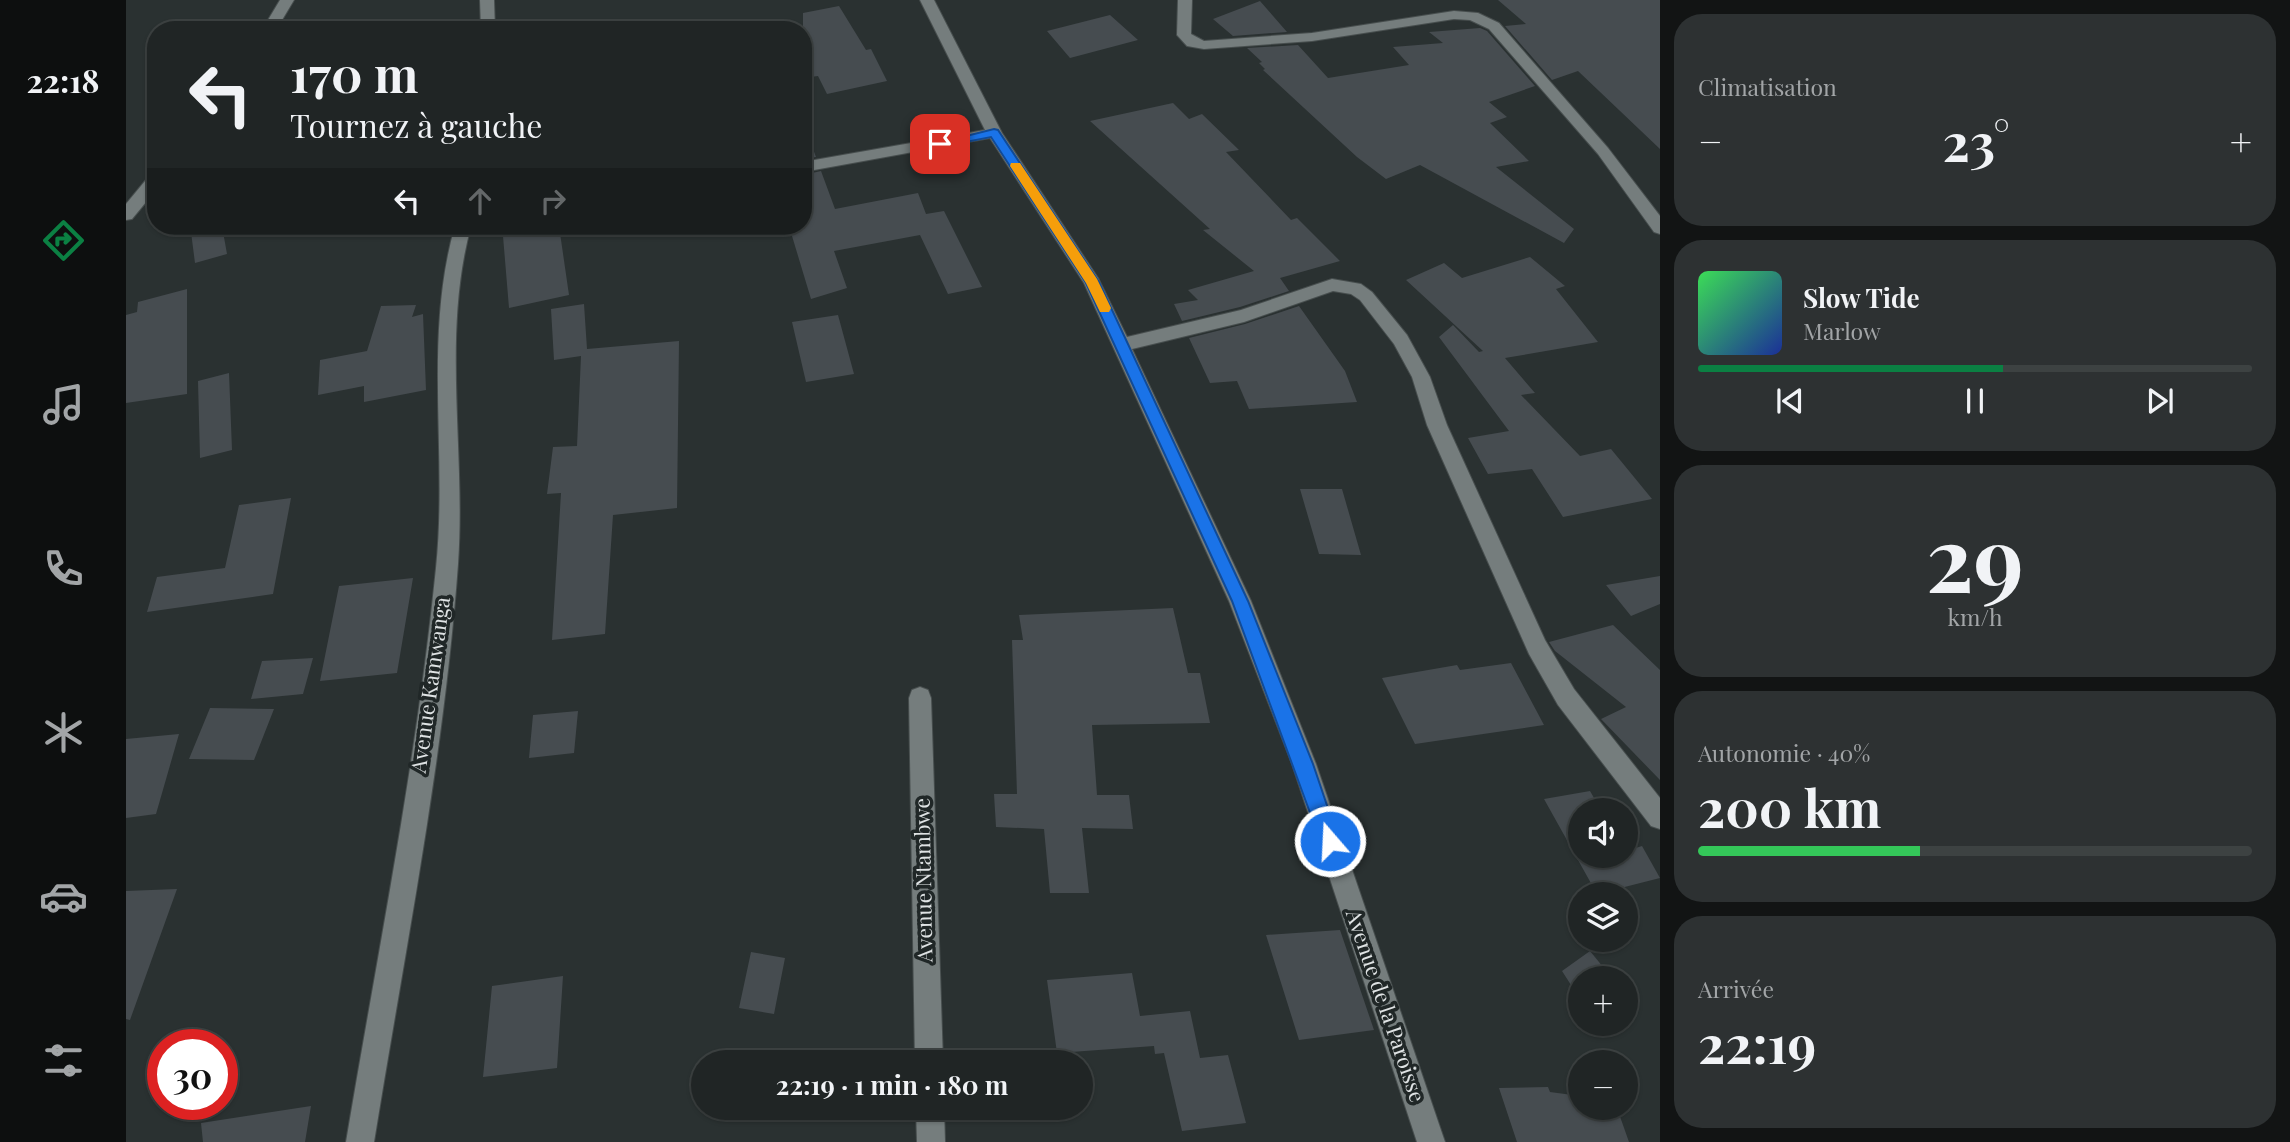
<!DOCTYPE html>
<html lang="fr">
<meta charset="utf-8">
<style>
body{margin:0;font-family:"Playfair Display",serif;background:#2d3132;color:#f1f3f6;height:100vh;display:flex;flex-direction:column;font-size:26px;white-space:nowrap}
*{box-sizing:border-box;margin:0}
p{font-size:23px;color:#a2a5a7}
.icon{flex:none;width:38px;height:38px;fill:none;stroke:currentColor;stroke-width:2;stroke-linecap:round;stroke-linejoin:round}
.map{position:relative;flex:1;overflow:hidden}
.sheet{display:flex;flex-direction:column;gap:14px;padding:14px;background:#121414;width:630px}
.sheet>*{flex:none}
.guide{position:absolute;left:21px;top:21px;width:665px;height:214px;border-radius:28px;box-shadow:0 2px 5px #0004,0 0 0 2px #3d4242;background:#202525;color:#f1f3f6;overflow:hidden}
.buttons{position:absolute;left:1442px;top:798px;display:grid;gap:14px}
.buttons a{display:grid;place-items:center;width:70px;height:70px;border-radius:50%;background:#202525;box-shadow:0 2px 5px #0004,0 0 0 2px #3d4242;font-size:35px}
.speed{position:absolute;left:21px;top:1029px;display:flex;gap:14px;font-size:35px;font-weight:700;text-align:center}
.speed>*{display:grid;place-content:center;width:91px;height:91px;border-radius:50%;background:#202525;box-shadow:0 2px 5px #0004,0 0 0 2px #3d4242;line-height:1}
.speed .limit{border:10px solid #d22;background:#fff;color:#111}
.pin{position:absolute;display:grid;place-items:center;width:60px;height:60px;color:#fff;margin:-30px;border-radius:14px;box-shadow:0 4px 10px #0006}
.me{position:absolute;width:77px;margin:-38px;rotate:341deg;stroke-linejoin:round;filter:drop-shadow(0 0 5px #0008)}
.turn{display:flex;align-items:center;gap:24px;height:147px;padding:0 28px;font-size:32px}
.turn .icon{width:91px;height:91px;stroke-width:2.5}
.turn b{display:block;font-size:49px;line-height:60px}
.lanes{display:flex;align-items:center;height:66px;padding:0 28px;background:#0003;justify-content:center;gap:35px;direction:ltr}
.lanes .off{opacity:.35}
.big{font-size:52px;font-weight:700;line-height:1.1}
.sheet .card{flex:1;display:flex;flex-direction:column;justify-content:center;gap:10px;min-width:0;padding:0 24px;border-radius:28px;background:#2d3132}
.sheet .dial{align-items:center;gap:0}
.dial b{font-size:91px;line-height:1}
.song{display:flex;align-items:center;gap:21px}
.cover{width:84px;height:84px;border-radius:10px;background:linear-gradient(135deg,hsl(130 70% 55%),hsl(230 70% 35%))}
.played{height:7px;border-radius:4px;background:linear-gradient(90deg,#0b8043 55%,#3d4242 55%)}
.keys{display:flex;justify-content:space-around;direction:ltr}
.heat{display:flex;justify-content:space-between;align-items:center;font-size:38px;direction:ltr}
.charge{height:10px;border-radius:5px;background:linear-gradient(90deg,#34c759 40%,#3d4242 0)}
.trip{position:absolute;left:565px;top:1050px;width:402px;height:70px;border-radius:35px;background:#202525;box-shadow:0 2px 5px #0004,0 0 0 2px #3d4242;font-weight:700;line-height:70px;text-align:center}
main{display:flex;flex:1;min-height:0}
.tab-bar{display:flex;flex-direction:column;width:126px;justify-content:space-around;align-items:center;background:#0d0f0f;color:#a2a5a7}
.tab-bar .icon{width:49px;height:49px}
.tab-bar .current{color:#0b8043}
.tab-bar b{font-size:32px;color:#f1f3f6}
.map>svg:first-child{display:block}
</style>
<main>
<nav class="tab-bar">
<b>22:18</b>
<svg class="icon current" aria-label="directions" viewBox="0 0 24 24"><path d="M12 3l9 9-9 9-9-9zM9 14v-3h6M13 9l2 2-2 2"/></svg>
<svg class="icon" aria-label="music" viewBox="0 0 24 24"><path d="M9 18V5l10-2v13"/><circle cx="6" cy="18" r="3"/><circle cx="16" cy="16" r="3"/></svg>
<svg class="icon" aria-label="phone" viewBox="0 0 24 24"><path d="M5 4h4l2 5-3 2q2 4 5 5l2-3 5 2v4C11 20 4 13 5 4z"/></svg>
<svg class="icon" aria-label="climate" viewBox="0 0 24 24"><path d="M12 3v18M4 7l16 10M4 17L20 7"/></svg>
<svg class="icon" aria-label="car" viewBox="0 0 24 24"><path d="M5 17H2v-5l4-1 3-4h7l3 4 3 1v5h-3M9 17h6M6 11h13"/><circle cx="7" cy="17" r="2"/><circle cx="17" cy="17" r="2"/></svg>
<svg class="icon" aria-label="filters" viewBox="0 0 24 24"><path d="M4 7h16M4 17h16"/><circle cx="9" cy="7" r="2"/><circle cx="15" cy="17" r="2"/></svg>
</nav>
<div class="map">
<svg width="1534" height="1142" viewBox="0 0 1534 1142">
<rect width="100%" height="100%" fill="#2a3131"/>
<path fill="#464c50" d="M1372,0H1534V149L1452,71L1426,80L1379,26L1400,24Z
M1134,1L1161,32L1107,36L1087,19Z
M713,6L740,50L745,49L761,81L701,94L692,76L677,78V13Z
M984,15L1012,40L944,58L921,31Z
M1354,28L1361,31L1409,86L1363,102L1381,117L1364,123L1403,161L1370,167L1448,229L1438,243L1294,165L1260,179L1231,157L1137,70L1139,69L1133,63L1136,62L1121,48L1172,45L1202,78L1283,65L1267,47L1317,43L1303,32Z
M1047,103L1063,119L1076,114L1113,150L1100,152L1165,220L1171,218L1214,261L1154,278L1163,291L1114,307L1056,321L1048,304L1072,300L1062,290L1128,271L1077,230L1084,229L964,121Z
M681,133L690,157L677,159V134Z
M695,171L709,209L792,193L800,214L818,211L856,287L822,294L794,235L708,251L721,288L685,299L663,226H677V175Z
M89,226H96L101,254L69,263L65,232Z
M433,226L443,295L383,308L377,236Z
M1404,257L1439,286L1430,289L1472,342L1379,358L1409,393L1395,395L1454,456L1485,449L1526,499L1437,517L1406,469L1362,474L1342,438L1383,431L1313,337L1327,325L1353,352L1357,351L1280,280L1318,263L1336,278Z
M61,289V394L0,403V315L11,312L12,302Z
M458,304L461,349L553,341L551,508L487,515L479,634L426,640L435,493L421,494L427,447L451,446L455,356L428,360L425,309Z
M290,305L286,317L297,314L300,390L238,402V386L192,395L194,360L241,351L255,306Z
M1173,306L1219,371L1231,402L1123,409L1111,381L1084,383L1063,338L1119,324Z
M712,315L728,374L680,382L666,322Z
M103,373L106,450L74,458L72,381Z
M1174,489H1216L1235,555L1193,554Z
M165,498L147,594L21,612L31,577L99,568L113,505Z
M1534,576V604L1505,616L1480,585Z
M287,578L271,673L194,681L213,586Z
M1047,608L1062,673H1074L1084,723L966,725L971,795H1003L1007,829L956,828L963,893H924L918,829L870,827L868,794H891L886,640H897L893,615Z
M1487,625L1534,670V780L1475,719L1500,707L1429,651L1423,642Z
M187,658L177,694L125,699L136,661Z
M1385,663L1418,725L1289,744L1256,678L1331,665L1334,670Z
M84,708L148,709L128,760L63,759Z
M452,711L448,753L403,758L407,715Z
M53,734L30,814L0,818V739Z
M1464,791L1475,810H1454V856H1500V851L1516,846L1534,878L1471,894L1418,799Z
M51,889L4,1020L0,1019V891Z
M1214,930L1248,1030L1173,1040L1140,935Z
M1464,951L1486,978H1454V999L1436,971Z
M625,952L659,958L648,1014L613,1008Z
M1006,973L1014,1016L1064,1011L1074,1058L1102,1055L1120,1123L1056,1131L1038,1053L1029,1054L1028,1046L931,1053L921,980Z
M437,976L431,1068L357,1077L366,986Z
M1422,1087L1424,1092L1454,1096V1108H1491L1503,1142H1391L1373,1088Z
M185,1106L179,1142H77L75,1123Z"/>
<g fill="none" stroke-linecap="round" stroke-linejoin="round">
<g stroke="#474e4e" stroke-width="2">
<path id="street" d="M154,0H168L150,30H136Z
M354,0H368L369,30H355Z
M794,0H808L876,133L972,278L1001,337L1115,310L1206,279L1235,284L1246,292L1281,335L1304,377L1321,425L1419,640L1448,689L1534,798V829L1525,826L1432,705L1403,654L1301,425L1286,377L1268,344L1234,300L1225,294L1207,291L1118,322L1006,349L1125,601L1190,764L1319,1142H1291L1166,764L1103,601L958,283L864,138L677,172V162L859,130Z
M1052,0H1066L1065,34L1078,41L1186,33L1328,11L1352,13L1373,23L1482,148L1534,216V234L1528,232L1472,154L1363,29L1344,20L1328,19L1186,41L1078,49L1061,46L1051,35Z
M30,174V190L6,219L0,220V204L24,175Z
M329,226H345C315,336 340,451 332,564C318,758 279,950 248,1142H220C252,951 291,760 310,568C322,453 297,338 329,226Z
M794,687L802,690L805,698L817,1062H789L783,698L786,690Z
M790,1108H818L819,1142H791Z"/>
</g>
<use href="#street" fill="#757d7d" fill-rule="evenodd"/>
</g>
<path fill="#1a73e8" stroke="#114b97" stroke-width="2" d="M868,129L872,130L973,282L1122,601L1187,764L1213,841L1210,848L1204,851L1197,848L1106,601L960,283L865,137L814,147L808,144Z"/>
<path fill="#f59e0b" d="M885,163H894L971,279L985,308L983,312H974L960,283L884,166Z"/>
<g text-anchor="middle" stroke-width="7" stroke-linejoin="round" paint-order="stroke">
<g font-size="21" fill="#dfe3e4" stroke="#202727">
<text transform="translate(305 685) rotate(-82)" y="7">Avenue Kamwanga</text>
<text transform="translate(798 880) rotate(-91)" y="7">Avenue Ntambwe</text>
<text transform="translate(1259 1006) rotate(71)" y="7">Avenue de la Paroisse</text>
</g>
</g>
</svg>
<div class="buttons">
<a><svg class="icon" aria-label="sound" viewBox="0 0 24 24"><path d="M4 9h4l5-4v14l-5-4H4zM17 9q2 3 0 6"/></svg></a>
<a><svg class="icon" aria-label="layers" viewBox="0 0 24 24"><path d="M12 4l9 5-9 5-9-5zM3 14l9 5 9-5"/></svg></a>
<a>+</a>
<a>−</a>
</div>
<div class="speed"><div class="limit">30</div></div>
<div class="pin" style="left:814px;top:144px;background:#d93025"><svg class="icon" aria-label="arrive" viewBox="0 0 24 24"><path d="M6 21V4h12l-3 4 3 4H6"/></svg></div>
<svg class="me" style="left:1204px;top:841px" viewBox="-20 -20 40 40"><circle r="17" fill="#1a73e8" stroke="#fff" stroke-width="3"/><path d="M0-11L8 9 0 5-8 9z" fill="#fff"/></svg>
<div class="trip">22:19 · 1 min · 180 m</div>
<div class="guide">
<div class="turn"><svg class="icon" aria-label="left" viewBox="0 0 24 24"><path d="M17 20v-9H6M10 6l-5 5 5 5"/></svg><div><b>170 m</b>Tournez à gauche</div></div>
<div class="lanes"><svg class="icon" aria-label="left" viewBox="0 0 24 24"><path d="M17 20v-9H6M10 6l-5 5 5 5"/></svg><svg class="icon off" aria-label="ahead" viewBox="0 0 24 24"><path d="M12 20V5M6 11l6-6 6 6"/></svg><svg class="icon off" aria-label="right" viewBox="0 0 24 24"><path d="M7 20v-9h11M14 6l5 5-5 5"/></svg></div>
</div>
</div>
<section class="sheet">
<div class="card"><p>Climatisation</p>
<div class="heat"><a>−</a><b class="big">23°</b><a>+</a></div>
</div>
<div class="card">
<div class="song"><i class="cover"></i><div><b>Slow Tide</b><p>Marlow</p></div></div>
<div class="played"></div>
<div class="keys"><svg class="icon" aria-label="previous" viewBox="0 0 24 24"><path d="M18 5L8 12l10 7zM5 5v14"/></svg><svg class="icon" aria-label="pause" viewBox="0 0 24 24"><path d="M8 5v14M16 5v14"/></svg><svg class="icon" aria-label="next" viewBox="0 0 24 24"><path d="M6 5l10 7-10 7zM19 5v14"/></svg></div>
</div>
<div class="card dial"><b>29</b><p>km/h</p></div>
<div class="card"><p>Autonomie · 40%</p><b class="big">200 km</b><div class="charge"></div></div>
<div class="card"><p>Arrivée</p><b class="big">22:19</b></div>
</section>
</main>
